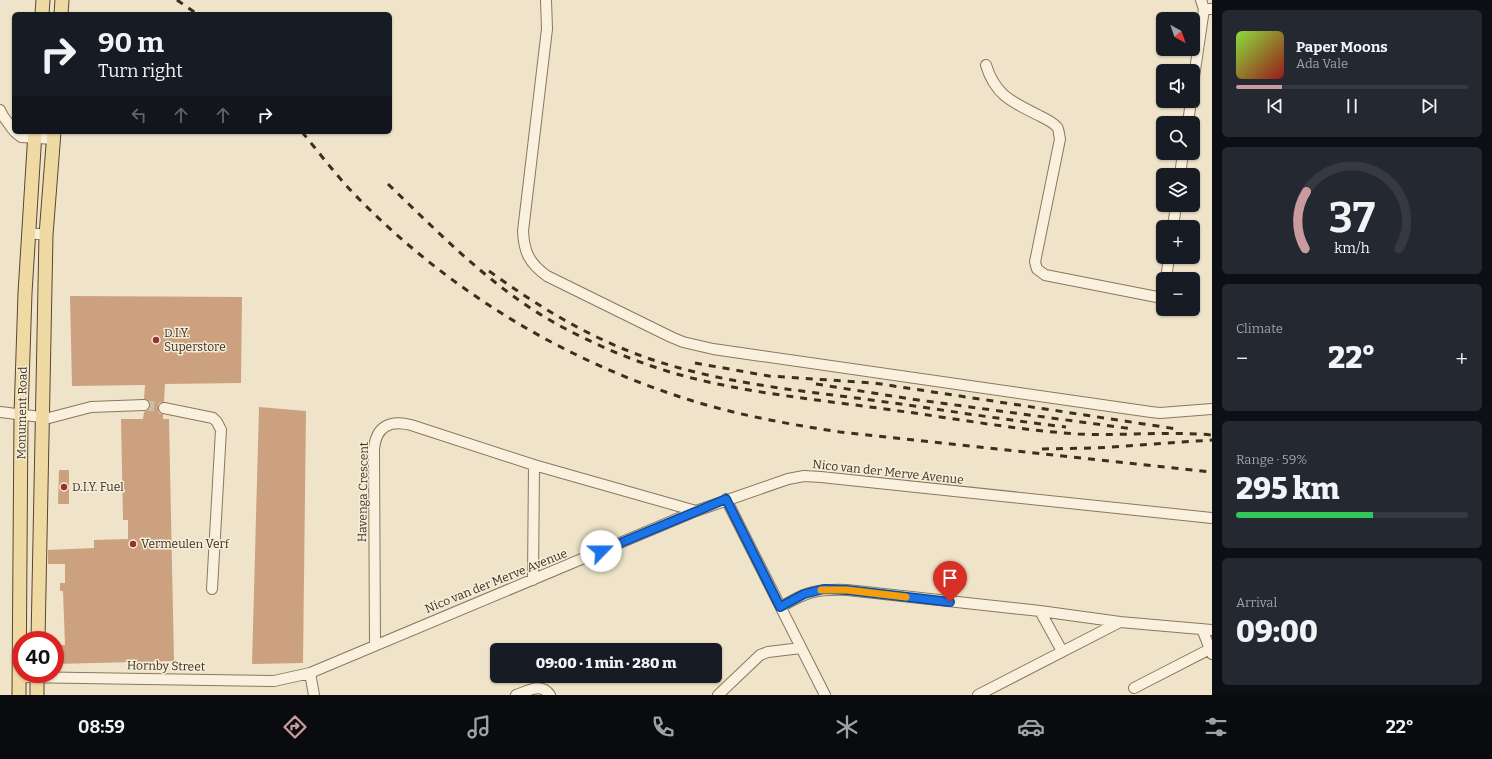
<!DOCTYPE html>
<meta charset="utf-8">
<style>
body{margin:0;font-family:Bitter,serif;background:#242831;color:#f1f3f6;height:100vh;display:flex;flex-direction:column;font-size:15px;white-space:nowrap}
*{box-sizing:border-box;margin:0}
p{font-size:13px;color:#9ea1a6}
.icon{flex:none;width:22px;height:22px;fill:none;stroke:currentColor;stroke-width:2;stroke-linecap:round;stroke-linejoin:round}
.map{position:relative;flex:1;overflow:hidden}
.drawer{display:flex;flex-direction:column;gap:10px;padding:10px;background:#0d0f14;width:280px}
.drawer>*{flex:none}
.guide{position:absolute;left:12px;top:12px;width:380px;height:122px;border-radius:6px;box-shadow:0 1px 3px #0004;background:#171b24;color:#f1f3f6;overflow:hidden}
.needle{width:26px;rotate:140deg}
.controls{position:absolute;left:1156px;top:12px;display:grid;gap:8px}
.controls a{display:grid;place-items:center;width:44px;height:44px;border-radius:6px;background:#171b24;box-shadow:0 1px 3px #0004;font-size:20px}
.speed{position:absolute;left:12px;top:631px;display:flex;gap:8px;font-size:20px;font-weight:700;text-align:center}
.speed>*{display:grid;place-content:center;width:52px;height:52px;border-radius:50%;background:#171b24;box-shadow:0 1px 3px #0004;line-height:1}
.speed .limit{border:6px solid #d22;background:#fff;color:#111}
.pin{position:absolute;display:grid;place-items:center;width:34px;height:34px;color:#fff;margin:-41px -17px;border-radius:50% 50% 50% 0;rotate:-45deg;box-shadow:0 0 4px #0007}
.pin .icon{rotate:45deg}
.me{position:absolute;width:44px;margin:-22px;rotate:67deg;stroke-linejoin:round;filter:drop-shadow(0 0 3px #0008)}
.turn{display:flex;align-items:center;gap:14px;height:84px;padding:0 20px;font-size:18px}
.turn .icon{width:52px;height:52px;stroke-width:2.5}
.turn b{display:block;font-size:28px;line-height:34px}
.lanes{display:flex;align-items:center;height:38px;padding:0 20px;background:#0003;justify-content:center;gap:20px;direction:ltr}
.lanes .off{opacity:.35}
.big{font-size:30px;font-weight:800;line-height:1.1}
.drawer .widget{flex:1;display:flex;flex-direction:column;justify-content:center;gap:6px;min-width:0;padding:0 14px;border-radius:6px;background:#242831}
.drawer .dial{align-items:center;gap:0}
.dial svg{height:104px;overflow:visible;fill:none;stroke:#363941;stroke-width:7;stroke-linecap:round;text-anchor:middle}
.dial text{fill:#f1f3f6;stroke:none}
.song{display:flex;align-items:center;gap:12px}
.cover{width:48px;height:48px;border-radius:6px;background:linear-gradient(135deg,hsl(90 70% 55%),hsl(0 70% 35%))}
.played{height:4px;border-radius:2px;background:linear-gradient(90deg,#ca9b9c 20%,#363941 20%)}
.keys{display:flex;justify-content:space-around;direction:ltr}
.heat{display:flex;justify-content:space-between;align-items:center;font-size:22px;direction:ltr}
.charge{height:6px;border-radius:3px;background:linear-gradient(90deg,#34c759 59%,#363941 0)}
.trip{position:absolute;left:490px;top:643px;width:232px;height:40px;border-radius:6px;background:#171b24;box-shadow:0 1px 3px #0004;font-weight:800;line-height:40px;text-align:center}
.dock{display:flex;height:64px;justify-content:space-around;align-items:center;background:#090b0e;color:#9ea1a6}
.dock .icon{width:28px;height:28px}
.dock .current{color:#ca9b9c}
.dock b{font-size:18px;color:#f1f3f6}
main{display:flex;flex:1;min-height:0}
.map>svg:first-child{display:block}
</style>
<main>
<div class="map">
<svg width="1212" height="695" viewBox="0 0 1212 695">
<rect width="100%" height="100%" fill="#efe4c9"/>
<path fill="#cca180" d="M70,296L242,297L241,383L165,384L164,402L159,403L158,407L159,413L163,414V419H169L174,661L55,664V645H65L63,591H60V583H65V564H48V550L94,548V540L128,539V520H123L121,419H143L144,412L148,410L150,405L149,401L144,399L145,385L72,386Z
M259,407L306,411L303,663L252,664Z
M59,470H69V504H58Z"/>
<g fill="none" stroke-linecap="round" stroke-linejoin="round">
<path stroke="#cbc0a7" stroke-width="10" stroke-dasharray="10 5" stroke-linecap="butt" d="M144,405L164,408"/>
<g stroke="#8b775e" stroke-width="12">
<path id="minor" d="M546,0L547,29L523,231C524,252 529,263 547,276L671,337L683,342L713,349L1151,412L1160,413L1212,409
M1201,0L1204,9H1212
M986,65C995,95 1012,102 1038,115C1044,118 1053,122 1057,127C1059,129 1059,136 1060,139L1035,262L1037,269L1045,275L1157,297L1163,293
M1193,84L1204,9
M0,110L3,116L14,131
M1188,123L1191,101
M15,132L21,137L54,139
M1180,175L1183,153
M1173,227L1176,205
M29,233L46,235
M1166,279L1169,257
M164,408L213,418L217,422L221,430L212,589
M0,412L49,418L91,407L144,405
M534,465L696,511
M726,499L825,695
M781,607C807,591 817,589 847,590L1040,611L1120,622L1212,630
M1040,611L1062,651
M1202,629L1212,654
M375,645L374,449C376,426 390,420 411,425L534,465L533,580
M310,673L314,695
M19,677L274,681L310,673L696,511L788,479L804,476L821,477L1212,518
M1134,688L1210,649
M516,695C528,691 541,682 550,695
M718,695L760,655L768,652L801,648
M978,695L1120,622"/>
</g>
<g stroke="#594531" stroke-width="15">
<path id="major" d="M42,14L43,0
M61,14L62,0
M38,640L46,235L54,132
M37,674V695
M19,695L21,415L25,293L35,132"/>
</g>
<use href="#minor" stroke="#f9f1dd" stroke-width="10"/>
<use href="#major" stroke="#f0daa3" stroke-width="13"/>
<path stroke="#3c2f21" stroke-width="3" stroke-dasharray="7 7" stroke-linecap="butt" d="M177,0L197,14
M302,132C321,155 339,179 360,200C455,296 574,366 703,404C748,417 794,425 840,432L1212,472
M388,184C443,237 496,292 564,328C602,348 643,365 684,376C752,394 822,400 892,410C953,418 1016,430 1078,434C1123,436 1167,431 1212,435
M489,271C535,304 578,331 631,352C705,381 786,389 864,399C931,408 998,419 1066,427
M695,363L769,376L874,383L1177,429
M816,384L911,399L1133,429
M1042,449L1096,448L1212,440"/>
</g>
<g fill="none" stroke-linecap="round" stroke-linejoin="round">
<g stroke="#114b97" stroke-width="10">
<path id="route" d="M601,551L726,499L780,607L804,594L824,589L847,590L950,602"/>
</g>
<use href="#route" stroke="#1a73e8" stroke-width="7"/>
<path stroke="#f59e0b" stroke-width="7" d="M821,590H847L906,597"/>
</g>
<g fill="#9a302e" stroke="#f6eed9" stroke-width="1.5">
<circle cx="156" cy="340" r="4"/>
<circle cx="64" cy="487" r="4"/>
<circle cx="133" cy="544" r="4"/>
</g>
<g text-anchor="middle" stroke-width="3" stroke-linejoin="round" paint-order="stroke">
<g font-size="12" fill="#3c2f21" stroke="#f6eed9" text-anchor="start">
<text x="164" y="337">D.I.Y.<tspan x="164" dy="14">Superstore</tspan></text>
<text x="72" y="491">D.I.Y. Fuel</text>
<text x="141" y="548">Vermeulen Verf</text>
</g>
<g font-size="12" fill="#3c2f21" stroke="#f6eed9">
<text transform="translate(22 413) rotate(-89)" y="4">Monument Road</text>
<text transform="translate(888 472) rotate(6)" y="4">Nico van der Merve Avenue</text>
<text transform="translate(363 492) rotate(-89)" y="4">Havenga Crescent</text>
<text transform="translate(496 581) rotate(-22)" y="4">Nico van der Merve Avenue</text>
<text transform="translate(166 666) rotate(1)" y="4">Hornby Street</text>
</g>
</g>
</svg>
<div class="controls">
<a><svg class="needle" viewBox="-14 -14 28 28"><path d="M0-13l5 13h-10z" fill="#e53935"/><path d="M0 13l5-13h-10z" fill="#9ea1a6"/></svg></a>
<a><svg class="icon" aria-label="sound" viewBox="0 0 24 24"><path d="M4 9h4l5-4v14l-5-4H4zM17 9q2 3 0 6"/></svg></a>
<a><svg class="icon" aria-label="search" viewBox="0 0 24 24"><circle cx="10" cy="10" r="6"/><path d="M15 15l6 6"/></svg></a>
<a><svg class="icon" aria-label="layers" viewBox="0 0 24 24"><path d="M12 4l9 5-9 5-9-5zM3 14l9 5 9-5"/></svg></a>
<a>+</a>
<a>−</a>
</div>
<div class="speed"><div class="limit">40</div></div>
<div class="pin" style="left:950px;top:602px;background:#d93025"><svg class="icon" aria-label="arrive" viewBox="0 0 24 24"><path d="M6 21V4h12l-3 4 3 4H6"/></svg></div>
<svg class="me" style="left:601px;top:551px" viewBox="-20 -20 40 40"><circle r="19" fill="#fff"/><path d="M0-13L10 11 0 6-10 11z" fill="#1a73e8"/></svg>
<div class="trip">09:00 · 1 min · 280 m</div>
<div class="guide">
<div class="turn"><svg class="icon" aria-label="right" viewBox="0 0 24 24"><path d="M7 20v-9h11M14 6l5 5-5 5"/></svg><div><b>90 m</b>Turn right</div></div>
<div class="lanes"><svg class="icon off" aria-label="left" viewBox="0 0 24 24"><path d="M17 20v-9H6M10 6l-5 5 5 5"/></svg><svg class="icon off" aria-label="ahead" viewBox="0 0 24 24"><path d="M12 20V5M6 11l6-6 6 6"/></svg><svg class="icon off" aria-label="ahead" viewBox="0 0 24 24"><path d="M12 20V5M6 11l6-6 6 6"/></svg><svg class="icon" aria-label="right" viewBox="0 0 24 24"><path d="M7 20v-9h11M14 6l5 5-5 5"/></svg></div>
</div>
</div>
<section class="drawer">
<div class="widget">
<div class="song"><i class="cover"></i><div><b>Paper Moons</b><p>Ada Vale</p></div></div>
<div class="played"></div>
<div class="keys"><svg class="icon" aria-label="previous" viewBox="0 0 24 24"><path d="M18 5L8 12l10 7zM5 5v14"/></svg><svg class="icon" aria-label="pause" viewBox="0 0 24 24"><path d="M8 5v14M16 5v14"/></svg><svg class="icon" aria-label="next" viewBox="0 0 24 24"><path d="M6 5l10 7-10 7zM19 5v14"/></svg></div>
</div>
<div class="widget dial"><svg viewBox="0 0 100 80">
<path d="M14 69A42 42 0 1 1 86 69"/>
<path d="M14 69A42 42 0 0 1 15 25" stroke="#ca9b9c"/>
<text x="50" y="56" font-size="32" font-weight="700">37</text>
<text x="50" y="72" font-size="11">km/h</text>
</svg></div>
<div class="widget"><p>Climate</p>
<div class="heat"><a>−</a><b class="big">22°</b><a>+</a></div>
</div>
<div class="widget"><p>Range · 59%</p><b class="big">295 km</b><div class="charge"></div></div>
<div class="widget"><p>Arrival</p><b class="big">09:00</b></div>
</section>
</main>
<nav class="dock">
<b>08:59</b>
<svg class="icon current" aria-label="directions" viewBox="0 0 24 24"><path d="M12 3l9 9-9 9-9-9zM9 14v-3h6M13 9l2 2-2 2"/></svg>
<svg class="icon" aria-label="music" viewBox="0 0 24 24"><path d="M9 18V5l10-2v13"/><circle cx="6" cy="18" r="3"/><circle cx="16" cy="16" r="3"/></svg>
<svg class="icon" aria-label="phone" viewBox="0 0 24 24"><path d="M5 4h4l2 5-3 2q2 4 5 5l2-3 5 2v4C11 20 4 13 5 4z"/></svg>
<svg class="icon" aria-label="climate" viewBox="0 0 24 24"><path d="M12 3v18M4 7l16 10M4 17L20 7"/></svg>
<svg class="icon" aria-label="car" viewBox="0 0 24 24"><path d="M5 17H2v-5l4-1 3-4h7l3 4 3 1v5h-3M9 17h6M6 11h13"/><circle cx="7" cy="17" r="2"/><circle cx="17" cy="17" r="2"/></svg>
<svg class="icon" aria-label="filters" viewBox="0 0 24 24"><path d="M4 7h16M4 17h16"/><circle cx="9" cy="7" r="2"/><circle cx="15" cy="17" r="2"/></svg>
<b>22°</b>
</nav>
